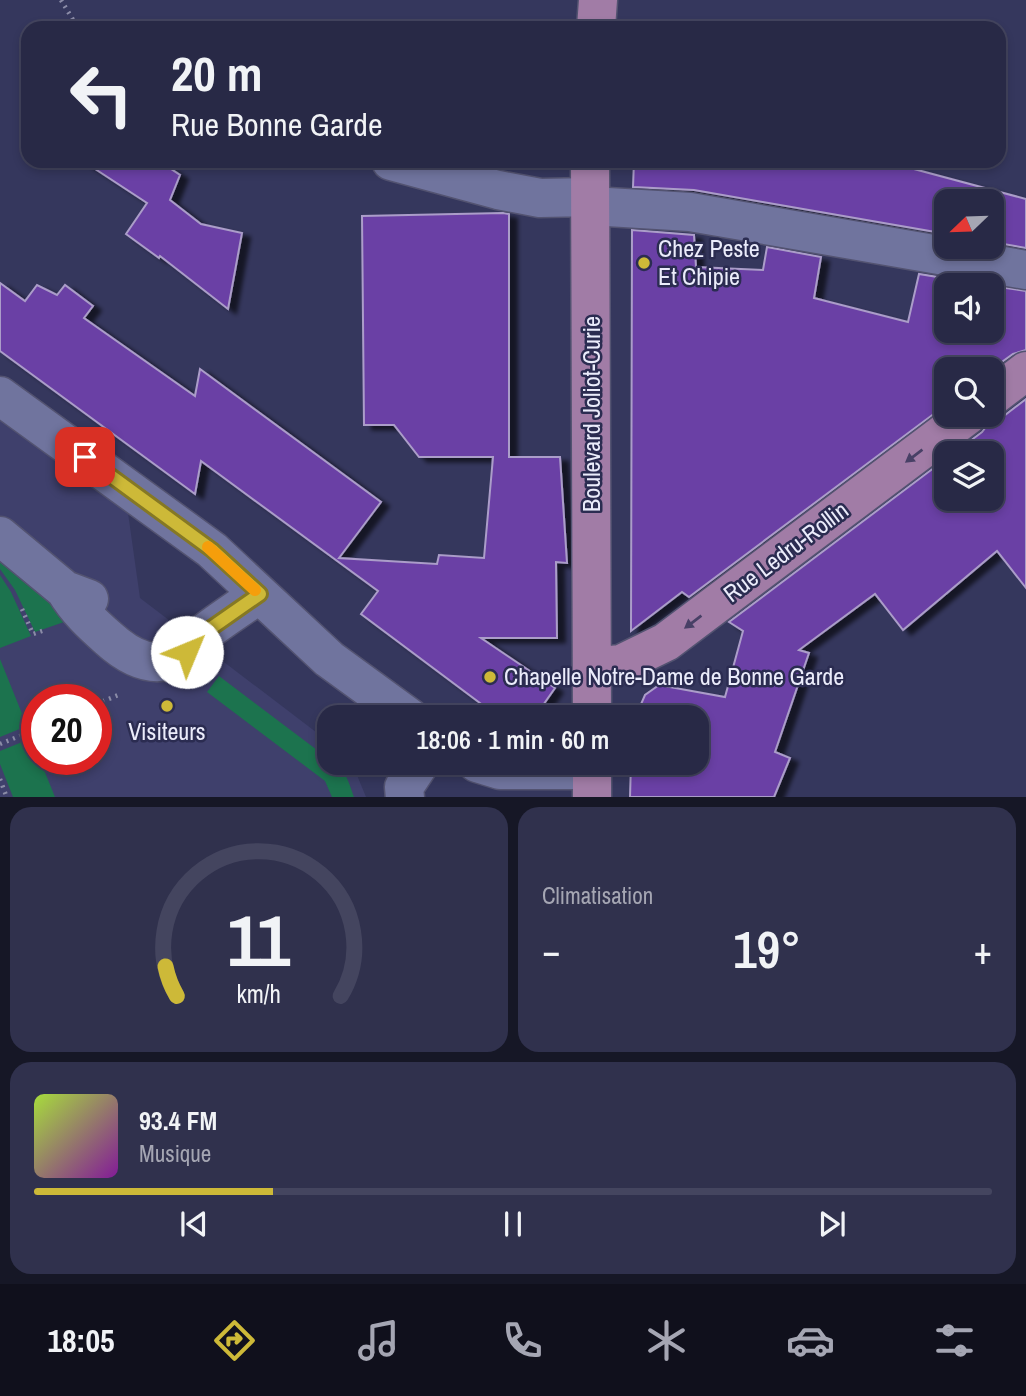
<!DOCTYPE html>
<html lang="fr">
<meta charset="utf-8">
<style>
body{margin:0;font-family:"Archivo Narrow",sans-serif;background:#30314d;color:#f1f3f6;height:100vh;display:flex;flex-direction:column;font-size:26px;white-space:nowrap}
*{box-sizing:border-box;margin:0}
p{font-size:23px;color:#a5a6b3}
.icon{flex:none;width:38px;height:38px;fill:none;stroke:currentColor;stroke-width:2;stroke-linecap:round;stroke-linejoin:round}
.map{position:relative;height:797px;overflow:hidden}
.panel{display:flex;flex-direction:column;gap:10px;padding:10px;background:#161726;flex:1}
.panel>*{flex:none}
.guide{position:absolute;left:21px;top:21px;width:985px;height:147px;border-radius:21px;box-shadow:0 4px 10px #0003,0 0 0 2px #44455f;background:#282946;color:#f1f3f6;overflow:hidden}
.needle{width:46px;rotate:247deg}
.fabs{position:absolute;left:934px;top:189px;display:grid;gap:14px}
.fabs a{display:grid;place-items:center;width:70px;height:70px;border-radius:14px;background:#282946;box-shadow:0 4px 10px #0003,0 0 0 2px #44455f;font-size:35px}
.speed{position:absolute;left:21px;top:684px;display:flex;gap:14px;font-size:35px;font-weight:700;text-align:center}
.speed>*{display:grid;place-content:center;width:91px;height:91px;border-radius:50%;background:#282946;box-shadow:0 4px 10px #0003,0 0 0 2px #44455f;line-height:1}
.speed .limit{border:10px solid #d22;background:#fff;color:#111}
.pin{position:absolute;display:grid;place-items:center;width:60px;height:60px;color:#fff;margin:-30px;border-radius:14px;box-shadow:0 4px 10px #0006}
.me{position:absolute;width:77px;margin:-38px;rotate:45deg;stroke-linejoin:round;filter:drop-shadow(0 0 5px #0008)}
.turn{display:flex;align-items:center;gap:24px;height:147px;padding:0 35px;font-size:32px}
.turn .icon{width:91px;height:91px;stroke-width:2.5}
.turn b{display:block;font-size:49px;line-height:60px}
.big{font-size:52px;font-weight:600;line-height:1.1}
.panel .card{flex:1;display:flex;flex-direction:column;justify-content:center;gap:10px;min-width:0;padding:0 24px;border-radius:21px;background:#30314d}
.panel .dial{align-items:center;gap:0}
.dial svg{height:182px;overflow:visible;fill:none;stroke:#44455f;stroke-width:7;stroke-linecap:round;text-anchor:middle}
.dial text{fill:#f1f3f6;stroke:none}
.song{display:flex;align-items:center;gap:21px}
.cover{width:84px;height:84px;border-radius:10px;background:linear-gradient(135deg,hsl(80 70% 55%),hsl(290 70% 35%))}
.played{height:7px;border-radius:4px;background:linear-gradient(90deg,#cdb938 25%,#44455f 25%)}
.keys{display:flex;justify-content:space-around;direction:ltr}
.heat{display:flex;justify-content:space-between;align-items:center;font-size:38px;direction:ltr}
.panel .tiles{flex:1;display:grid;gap:10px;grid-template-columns:1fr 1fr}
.card:last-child{grid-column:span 2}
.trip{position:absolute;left:317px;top:705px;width:392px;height:70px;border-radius:21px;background:#282946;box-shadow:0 4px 10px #0003,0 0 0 2px #44455f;font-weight:600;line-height:70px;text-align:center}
.tab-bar{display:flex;height:112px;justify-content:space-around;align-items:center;background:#10101c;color:#a5a6b3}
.tab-bar .icon{width:49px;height:49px}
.tab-bar .active{color:#cdb938}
.tab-bar b{font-size:32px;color:#f1f3f6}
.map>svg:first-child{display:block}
</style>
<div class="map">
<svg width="1026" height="798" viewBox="0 0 1026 798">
<defs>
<filter id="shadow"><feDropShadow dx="8" dy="4.5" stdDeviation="2" flood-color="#0009"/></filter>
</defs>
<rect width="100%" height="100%" fill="#35375d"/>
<path fill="#3f406c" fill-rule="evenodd" d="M0,419L128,513L140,598L329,742V763H352L366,797H0ZM37,700H96V760H37Z"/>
<path fill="#1c734e" d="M0,560L30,584L67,621L35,632L15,590L0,569Z
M0,575L11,592L31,636L0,648Z
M0,659L27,726L0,737Z
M219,676L329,759V763C345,764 349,784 354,797H332L325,781L207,692Z
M32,738L37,751V760H40L55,797H13L0,764V751Z"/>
<path fill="#6b40a5" stroke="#ab9dc9" stroke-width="2" filter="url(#shadow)" d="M83,161H159L180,175L170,200L201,224L242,233L228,309L160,256L159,258L126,234L147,203Z
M634,161H884L1026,199V248L992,242V201H947V234L694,190L633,187Z
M503,213L509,214V457H560L567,563L556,562L557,638H481L555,688L534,718H500L361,614L378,591L201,461L195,494L0,351V283L25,301L37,285L57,295L65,285L93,306L84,318L195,396L200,369L381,502L339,558L437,564L439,555L484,558L493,457H419L394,425H364L362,216Z
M632,230L694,235L696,267L763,270L767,247L821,257L814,298L908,322L919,274L986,285H947V331H992V286L1026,291V350L1013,354L992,369H947V404L689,597L682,592L631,631Z
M1026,399V588L997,551L903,630L875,594L799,650L809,653L775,752L790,758L774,797H630L631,763H696V718H635L645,695L659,685L725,697L743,631L729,622L947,458V499H992V453H954L982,432L988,424L989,418L995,419L1005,415Z"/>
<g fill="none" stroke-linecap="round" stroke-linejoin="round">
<g stroke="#535371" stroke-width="41">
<path id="minor" d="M391,161L498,190L540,198L591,197
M591,206L690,212L1026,270
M0,396L212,550L329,659L410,718
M0,536L65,590L89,599
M65,590C77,610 91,623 108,638C130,658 156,672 185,653C191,649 192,642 198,638C217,622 239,609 259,594
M477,763L500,770H592
M405,798L404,787L420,763"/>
</g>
<g stroke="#535371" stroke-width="41">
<path id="major" d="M596,28L598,0
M590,161L592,718
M992,397L1026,371
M592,667L621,664L666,642L968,415
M592,763V798"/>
</g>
<path stroke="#8b8ca7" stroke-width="4.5" stroke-dasharray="2 5" stroke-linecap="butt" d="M61,0L78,28
M22,609L33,634L45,630
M96,704L121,694
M0,744L37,729
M0,779L7,798"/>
<use href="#minor" stroke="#70749e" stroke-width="38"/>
<use href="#major" stroke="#a17ca6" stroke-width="38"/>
</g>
<defs><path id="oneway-solid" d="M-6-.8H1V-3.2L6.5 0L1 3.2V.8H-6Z" transform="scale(1.75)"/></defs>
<g fill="#484066">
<use href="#oneway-solid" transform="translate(914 456) rotate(143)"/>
<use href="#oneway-solid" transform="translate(693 622) rotate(143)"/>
</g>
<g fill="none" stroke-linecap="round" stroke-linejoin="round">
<g stroke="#857824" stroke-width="18">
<path id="route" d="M85,457L212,550L260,594L194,640L187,652"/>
</g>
<use href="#route" stroke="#cdb938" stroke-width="12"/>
<path stroke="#f59e0b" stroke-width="12" d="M208,547L255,590"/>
</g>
<g fill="#cdb938" stroke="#2b2c51" stroke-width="2.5">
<circle cx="644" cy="263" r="7"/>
<circle cx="490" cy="677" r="7"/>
<circle cx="167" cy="706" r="7"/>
</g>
<g text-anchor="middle" stroke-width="5" stroke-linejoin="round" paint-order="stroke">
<g font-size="24" fill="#ebecfb" stroke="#2b2c51" text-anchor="start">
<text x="658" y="257">Chez Peste<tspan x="658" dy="28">Et Chipie</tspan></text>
<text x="504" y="685">Chapelle Notre-Dame de Bonne Garde</text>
<text x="167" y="740" text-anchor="middle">Visiteurs</text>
</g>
<g font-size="24" fill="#ebecfb" stroke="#2b2c51">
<text transform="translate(592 414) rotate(-90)" y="8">Boulevard Joliot-Curie</text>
<text transform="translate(786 552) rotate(-37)" y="8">Rue Ledru-Rollin</text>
</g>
</g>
</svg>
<div class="fabs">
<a><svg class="needle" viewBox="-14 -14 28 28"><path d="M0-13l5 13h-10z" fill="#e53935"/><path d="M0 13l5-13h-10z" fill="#a5a6b3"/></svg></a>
<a><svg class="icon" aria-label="sound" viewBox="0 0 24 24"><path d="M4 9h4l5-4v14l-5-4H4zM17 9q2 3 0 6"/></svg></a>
<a><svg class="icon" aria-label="search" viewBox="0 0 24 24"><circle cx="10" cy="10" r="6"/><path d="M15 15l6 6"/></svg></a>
<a><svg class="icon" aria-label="layers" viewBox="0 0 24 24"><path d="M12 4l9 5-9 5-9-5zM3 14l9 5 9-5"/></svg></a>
</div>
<div class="speed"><div class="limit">20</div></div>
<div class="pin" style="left:85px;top:457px;background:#d93025"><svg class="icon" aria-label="arrive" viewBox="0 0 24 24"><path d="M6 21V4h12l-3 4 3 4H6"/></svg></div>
<svg class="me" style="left:187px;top:652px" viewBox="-20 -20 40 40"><circle r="19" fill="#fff"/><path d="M0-13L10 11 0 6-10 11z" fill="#cdb938"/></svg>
<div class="trip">18:06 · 1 min · 60 m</div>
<div class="guide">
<div class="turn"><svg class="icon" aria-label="left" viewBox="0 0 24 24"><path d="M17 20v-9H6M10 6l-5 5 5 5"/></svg><div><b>20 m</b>Rue Bonne Garde</div></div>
</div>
</div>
<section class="panel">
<div class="tiles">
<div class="card dial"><svg viewBox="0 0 100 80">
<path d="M14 69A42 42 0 1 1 86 69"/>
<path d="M14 69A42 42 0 0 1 9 56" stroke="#cdb938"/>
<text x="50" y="56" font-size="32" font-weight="700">11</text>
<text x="50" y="72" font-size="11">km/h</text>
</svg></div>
<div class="card"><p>Climatisation</p>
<div class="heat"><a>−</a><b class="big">19°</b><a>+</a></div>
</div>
<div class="card">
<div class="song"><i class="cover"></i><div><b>93.4 FM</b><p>Musique</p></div></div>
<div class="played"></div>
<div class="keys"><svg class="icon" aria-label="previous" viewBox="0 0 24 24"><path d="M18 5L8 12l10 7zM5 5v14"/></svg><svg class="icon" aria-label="pause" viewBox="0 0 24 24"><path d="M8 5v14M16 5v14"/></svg><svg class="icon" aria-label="next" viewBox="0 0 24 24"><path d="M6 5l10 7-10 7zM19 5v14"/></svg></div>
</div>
</div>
</section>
<nav class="tab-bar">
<b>18:05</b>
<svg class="icon active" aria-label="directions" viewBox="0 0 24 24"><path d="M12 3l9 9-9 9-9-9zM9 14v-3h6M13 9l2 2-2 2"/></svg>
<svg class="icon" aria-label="music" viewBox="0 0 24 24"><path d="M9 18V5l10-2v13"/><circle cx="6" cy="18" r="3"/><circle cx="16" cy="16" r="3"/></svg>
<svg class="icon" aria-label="phone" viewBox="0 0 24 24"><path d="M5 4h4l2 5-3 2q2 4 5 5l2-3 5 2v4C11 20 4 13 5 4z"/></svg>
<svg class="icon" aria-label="climate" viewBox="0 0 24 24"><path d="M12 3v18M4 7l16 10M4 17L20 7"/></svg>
<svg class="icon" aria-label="car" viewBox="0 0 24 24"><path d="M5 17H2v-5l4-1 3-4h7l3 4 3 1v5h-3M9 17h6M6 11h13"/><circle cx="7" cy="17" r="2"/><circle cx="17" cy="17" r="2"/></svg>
<svg class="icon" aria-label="filters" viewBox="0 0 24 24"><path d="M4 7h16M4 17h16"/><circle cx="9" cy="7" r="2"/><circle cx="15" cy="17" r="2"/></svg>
</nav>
